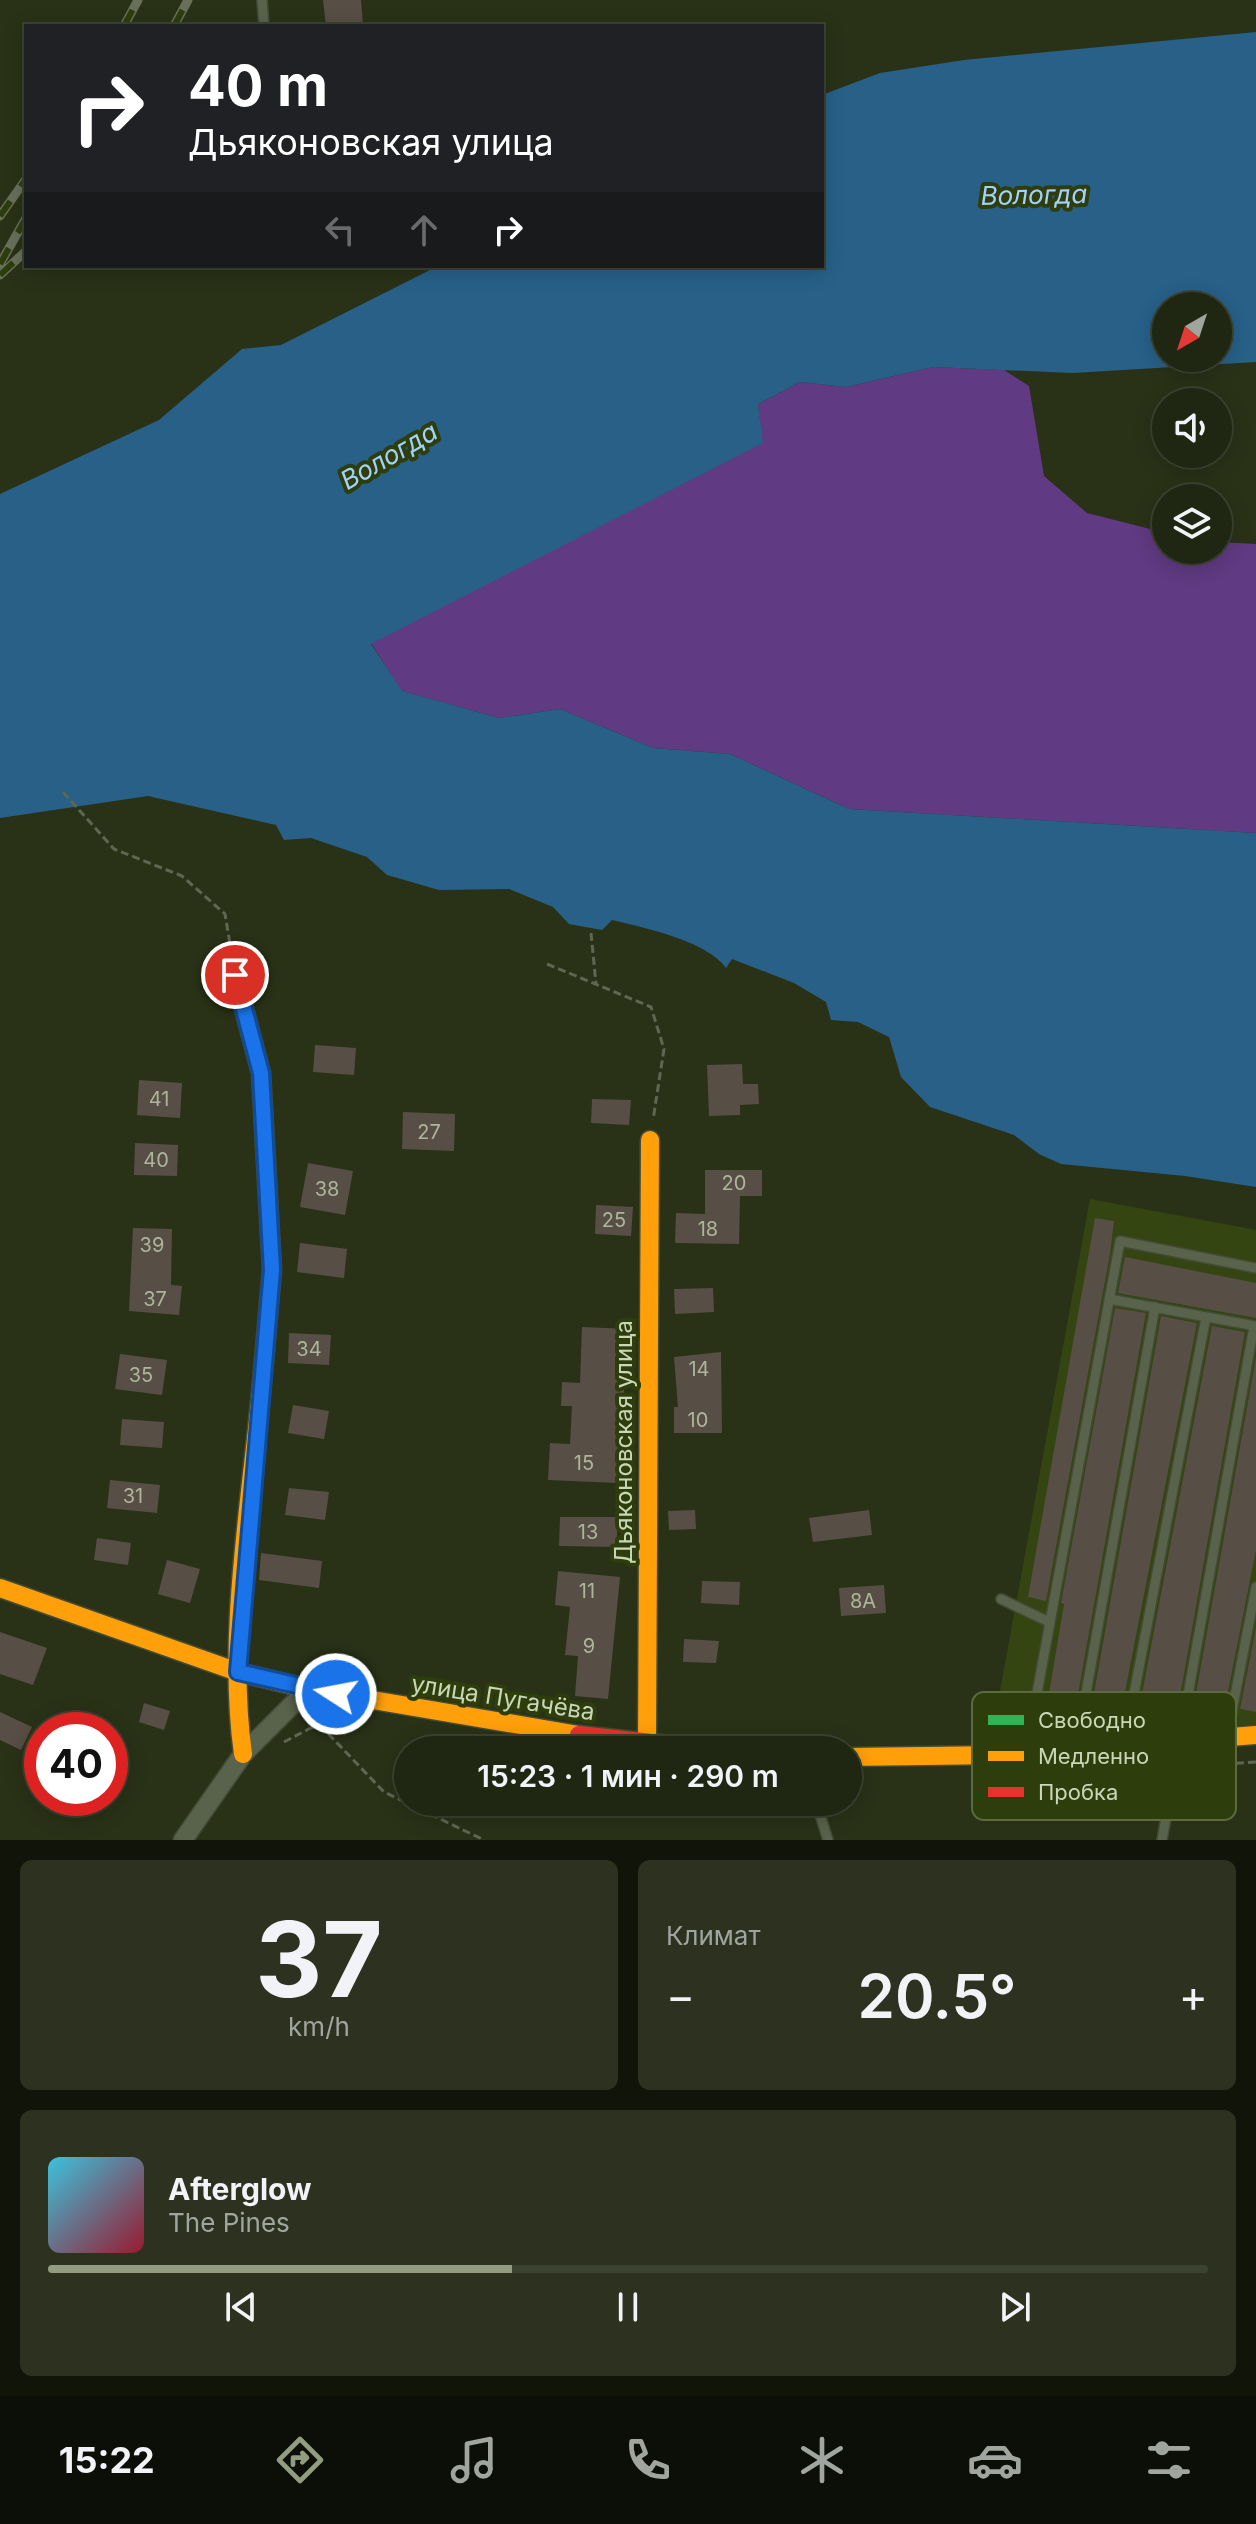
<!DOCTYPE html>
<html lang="ru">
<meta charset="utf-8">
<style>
body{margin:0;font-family:Inter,sans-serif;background:#2c321f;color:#f1f3f6;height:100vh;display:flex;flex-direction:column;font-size:30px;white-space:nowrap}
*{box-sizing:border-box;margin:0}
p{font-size:26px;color:#a1a59f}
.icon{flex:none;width:44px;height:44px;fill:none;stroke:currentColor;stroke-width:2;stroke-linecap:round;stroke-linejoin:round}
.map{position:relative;height:1840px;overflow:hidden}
.sheet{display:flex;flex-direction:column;gap:20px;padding:20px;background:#111509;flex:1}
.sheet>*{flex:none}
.hud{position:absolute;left:24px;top:24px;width:800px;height:244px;border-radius:0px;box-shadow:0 4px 20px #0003,0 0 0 2px #3c4331;background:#202124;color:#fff;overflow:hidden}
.needle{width:52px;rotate:219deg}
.buttons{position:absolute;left:1152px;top:292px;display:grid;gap:16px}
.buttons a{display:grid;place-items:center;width:80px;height:80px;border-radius:50%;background:#1f2611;box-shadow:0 4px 20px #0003,0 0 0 2px #3c4331;font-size:40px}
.speed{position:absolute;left:24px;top:1712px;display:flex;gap:16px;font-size:40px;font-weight:700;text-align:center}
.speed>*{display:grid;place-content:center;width:104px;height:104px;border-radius:50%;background:#1f2611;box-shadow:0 4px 20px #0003,0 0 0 2px #3c4331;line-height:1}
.speed .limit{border:12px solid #d22;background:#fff;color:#111}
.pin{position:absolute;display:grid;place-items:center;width:68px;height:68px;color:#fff;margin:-34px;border:4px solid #fff;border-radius:50%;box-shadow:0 2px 8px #0007}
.me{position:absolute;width:88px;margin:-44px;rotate:281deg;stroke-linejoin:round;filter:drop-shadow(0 0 6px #0008)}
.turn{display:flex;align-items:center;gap:28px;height:168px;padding:0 32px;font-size:36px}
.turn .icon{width:104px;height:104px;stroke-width:2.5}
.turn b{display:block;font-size:56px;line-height:68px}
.lanes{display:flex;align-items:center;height:76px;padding:0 32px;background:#0003;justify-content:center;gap:40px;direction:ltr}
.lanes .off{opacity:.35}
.big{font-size:60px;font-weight:600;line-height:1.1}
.sheet .tile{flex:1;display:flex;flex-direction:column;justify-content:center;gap:12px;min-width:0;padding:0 28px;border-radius:12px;background:#2c321f}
.sheet .dial{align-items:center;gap:0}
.dial b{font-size:104px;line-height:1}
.song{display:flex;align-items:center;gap:24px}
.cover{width:96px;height:96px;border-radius:12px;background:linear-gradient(135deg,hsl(190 70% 55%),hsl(350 70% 35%))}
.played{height:8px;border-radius:4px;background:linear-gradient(90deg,#929d7f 40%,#3c4331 40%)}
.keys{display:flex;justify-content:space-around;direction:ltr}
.heat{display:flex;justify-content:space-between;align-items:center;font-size:44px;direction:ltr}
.sheet .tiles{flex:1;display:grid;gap:20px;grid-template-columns:1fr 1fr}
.tile:last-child{grid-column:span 2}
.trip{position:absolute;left:394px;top:1736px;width:468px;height:80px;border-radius:40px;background:#1f2611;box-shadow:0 4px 20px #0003,0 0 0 2px #3c4331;font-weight:600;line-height:80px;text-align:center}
.dock{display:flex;height:128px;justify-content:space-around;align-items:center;background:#0c0f07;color:#a1a59f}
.dock .icon{width:56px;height:56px}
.dock .on{color:#929d7f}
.dock b{font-size:36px;color:#f1f3f6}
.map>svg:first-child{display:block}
</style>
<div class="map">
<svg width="1256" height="1840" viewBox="0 0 1256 1840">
<rect width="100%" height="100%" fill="#293217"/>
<path fill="#344511" d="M1090,1199L1256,1230V1724L1046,1745L990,1746Z"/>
<path fill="#603a82" d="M933,367L1004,370L1029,386L1044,476L1087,513L1166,533V550H1218V542L1256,544V833L849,809L730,754L653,748L560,709L499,718L401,691L371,643L762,443L758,404L800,382L846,387Z"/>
<path fill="#286088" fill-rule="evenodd" d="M1256,32V362L1073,373L933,367L846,387L800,382L758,404L763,443L371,644L402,691L499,718L560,709L653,748L730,754L849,809L1256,833V1187L1185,1176L1061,1164L1039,1154L1014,1135L930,1107L901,1077L889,1037L858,1022L831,1020L826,1002L794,983L732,959L726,968C707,941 645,928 612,920L602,930L569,924L553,907L509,889L439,890L387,875L367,857L311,838L284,840L276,825L148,796L0,818V494L159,420L242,349L281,345L438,266H822V95L880,73L964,60ZM1166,306H1218V358H1166Z"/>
<path fill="#574e45" d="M323,0H361L363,26H326Z
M315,1045L356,1048L354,1075L313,1072Z
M742,1064L743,1084H758L759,1104L740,1105V1115L709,1116L707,1065Z
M139,1080L182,1083L180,1118L137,1115Z
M592,1099L631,1100L629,1125L591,1123Z
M403,1112L455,1114L454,1151L402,1149Z
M135,1143L178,1145L177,1176L134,1175Z
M308,1163L353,1171L345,1215L300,1207Z
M705,1170H762V1196H740L739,1244L675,1243L676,1213L705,1214Z
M596,1205L633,1207L631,1236L595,1234Z
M1095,1218L1114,1221L1110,1254L1046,1601L1028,1597Z
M133,1228L172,1229L171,1285L182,1286L179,1315L129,1311Z
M300,1243L347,1249L344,1278L297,1272Z
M1125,1257L1256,1283V1318L1118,1293Z
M713,1288L714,1312L675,1314L674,1289Z
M1115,1308L1146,1313L1071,1734L1043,1729L1064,1604L1061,1603Z
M1161,1316L1197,1323L1117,1733L1088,1727Z
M1212,1326L1245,1332L1177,1713L1170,1712L1167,1726L1137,1720Z
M582,1327L628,1329L618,1483L548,1480L550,1443L570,1444L572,1406H561L562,1382L580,1383Z
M289,1333L331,1335L329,1365L288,1363Z
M721,1352L722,1433H674V1407H678L674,1357Z
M120,1354L167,1360L162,1395L115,1389Z
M1256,1357V1550L1222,1722L1192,1716Z
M293,1405L329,1411L324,1439L288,1433Z
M122,1419L164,1422L162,1448L120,1445Z
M110,1480L160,1485L157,1513L107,1508Z
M289,1488L329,1492L325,1520L285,1515Z
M695,1510L696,1529L669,1530L668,1511Z
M869,1510L872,1535L813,1542L809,1518Z
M560,1517H617V1547L559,1546Z
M97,1538L131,1543L128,1565L94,1560Z
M261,1553L322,1561L319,1588L259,1580Z
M167,1560L200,1569L190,1603L158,1594Z
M558,1571L620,1577L608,1699L575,1696L578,1656L565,1655L570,1607L555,1605Z
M702,1581L740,1582L739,1605L701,1603Z
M884,1585L886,1613L841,1616L839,1588Z
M1256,1627V1712L1240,1709Z
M0,1632L47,1648L33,1685L0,1674Z
M684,1639L719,1641L716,1663L683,1662Z
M144,1703L170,1711L164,1730L139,1722Z
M0,1712L32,1727L21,1750L0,1740Z"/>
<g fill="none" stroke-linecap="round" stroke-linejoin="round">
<g stroke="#434b36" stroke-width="12">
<path id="lane" d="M262,0L264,26
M1109,1299L1256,1326
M1001,1599L1049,1622
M1227,1737L1256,1587
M1124,1746L1206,1317
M1076,1749L1155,1307
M1026,1753L1120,1241L1256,1268
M816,1802L828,1840
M1162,1840L1254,1326"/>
</g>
<g stroke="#434b36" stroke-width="21">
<path id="street" d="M183,1840L243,1754L308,1689"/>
</g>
<g stroke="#434b36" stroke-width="21">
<path id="fast" d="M235,975L261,1073L272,1270L263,1372"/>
</g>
<g stroke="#434b36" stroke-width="21">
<path id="slow" d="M0,1588L238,1672L308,1689L579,1735
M647,1744L650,1140
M243,1754C226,1634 252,1493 263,1372
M848,1757L1001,1755L1256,1735"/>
</g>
<g stroke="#434b36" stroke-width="21">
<path id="jam" d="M579,1735L715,1750"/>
</g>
<path stroke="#5f6652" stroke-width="3" stroke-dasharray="8 4" stroke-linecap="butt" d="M63,792L114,849L182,876L225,914L232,956
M591,933L596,984
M547,964L651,1007L664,1049L653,1120
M320,1725L384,1792L484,1840
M284,1742L328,1719L355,1721
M1188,1766L1256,1762
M976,1779L1160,1768"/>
<use href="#lane" stroke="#59624b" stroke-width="9"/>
<use href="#street" stroke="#59624b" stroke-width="18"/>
<use href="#fast" stroke="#30b455" stroke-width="18"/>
<use href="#slow" stroke="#ff9f0a" stroke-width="18"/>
<use href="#jam" stroke="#e5322d" stroke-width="18"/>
<g stroke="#686f5a" stroke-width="9">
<path id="rail" d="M124,26L138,0
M174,26L188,0
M0,216L26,179
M0,264L26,218
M0,275L26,251"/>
</g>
<use href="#rail" stroke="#2d3d0c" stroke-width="6" stroke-dasharray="18" stroke-linecap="butt"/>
</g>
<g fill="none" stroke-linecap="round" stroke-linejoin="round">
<g stroke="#114b97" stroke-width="20">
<path id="route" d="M235,975L261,1073L272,1270L238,1672L336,1694"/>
</g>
<use href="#route" stroke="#1a73e8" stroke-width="14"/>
</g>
<g text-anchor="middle" stroke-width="8" stroke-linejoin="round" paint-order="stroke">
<g font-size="20" fill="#adb59a">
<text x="159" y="1106">41</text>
<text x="429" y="1139">27</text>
<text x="156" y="1167">40</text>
<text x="734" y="1190">20</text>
<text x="327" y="1196">38</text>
<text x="614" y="1227">25</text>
<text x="708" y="1236">18</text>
<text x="152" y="1252">39</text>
<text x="155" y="1306">37</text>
<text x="309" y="1356">34</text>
<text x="699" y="1376">14</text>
<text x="141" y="1382">35</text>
<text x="698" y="1427">10</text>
<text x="584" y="1470">15</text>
<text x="133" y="1503">31</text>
<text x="588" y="1539">13</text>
<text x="587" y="1598">11</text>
<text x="863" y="1608">8А</text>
<text x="589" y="1653">9</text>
</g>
<g font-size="24" fill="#cad7b7" stroke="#2d3d0c">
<text transform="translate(624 1442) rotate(-90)" y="8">Дьяконовская улица</text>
<text transform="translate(503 1698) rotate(9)" y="8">улица Пугачёва</text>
</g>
<g font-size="26" font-style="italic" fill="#a2d1fc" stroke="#2d3d0c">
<text transform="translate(1034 195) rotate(-1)" y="9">Вологда</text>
<text transform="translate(389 456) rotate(-30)" y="9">Вологда</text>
</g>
</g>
<rect x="972" y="1692" width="264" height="128" rx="12" fill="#2d3d0c" stroke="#5c6b3f" stroke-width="2"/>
<rect x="988" y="1715" width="36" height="10" fill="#30b455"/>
<rect x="988" y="1751" width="36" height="10" fill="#ff9f0a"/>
<rect x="988" y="1787" width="36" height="10" fill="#e5322d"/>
<g font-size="22" fill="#cad7b7">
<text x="1038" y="1728">Свободно</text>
<text x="1038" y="1764">Медленно</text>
<text x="1038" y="1800">Пробка</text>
</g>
</svg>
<div class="buttons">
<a><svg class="needle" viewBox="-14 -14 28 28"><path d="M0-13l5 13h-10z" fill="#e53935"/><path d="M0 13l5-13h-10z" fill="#a1a59f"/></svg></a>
<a><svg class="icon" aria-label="sound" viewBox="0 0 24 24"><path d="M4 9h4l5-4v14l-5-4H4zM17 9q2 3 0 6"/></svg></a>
<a><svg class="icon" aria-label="layers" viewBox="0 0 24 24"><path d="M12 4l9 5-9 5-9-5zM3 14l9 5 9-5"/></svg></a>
</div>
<div class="speed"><div class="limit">40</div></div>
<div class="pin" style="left:235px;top:975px;background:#d93025"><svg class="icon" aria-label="arrive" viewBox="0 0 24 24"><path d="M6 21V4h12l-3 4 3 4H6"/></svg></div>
<svg class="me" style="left:336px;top:1694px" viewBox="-20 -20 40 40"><circle r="17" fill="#1a73e8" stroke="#fff" stroke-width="3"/><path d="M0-11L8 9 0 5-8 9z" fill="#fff"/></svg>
<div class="trip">15:23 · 1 мин · 290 m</div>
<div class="hud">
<div class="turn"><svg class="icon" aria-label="right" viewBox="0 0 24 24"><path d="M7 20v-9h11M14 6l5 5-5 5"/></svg><div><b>40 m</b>Дьяконовская улица</div></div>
<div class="lanes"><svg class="icon off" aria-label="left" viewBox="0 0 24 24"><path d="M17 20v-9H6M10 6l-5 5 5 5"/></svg><svg class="icon off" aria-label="ahead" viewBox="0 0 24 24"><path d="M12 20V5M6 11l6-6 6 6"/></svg><svg class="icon" aria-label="right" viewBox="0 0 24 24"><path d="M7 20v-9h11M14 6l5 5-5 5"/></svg></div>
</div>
</div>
<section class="sheet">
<div class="tiles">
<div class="tile dial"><b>37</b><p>km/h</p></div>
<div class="tile"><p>Климат</p>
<div class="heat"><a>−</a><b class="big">20.5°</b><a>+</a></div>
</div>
<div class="tile">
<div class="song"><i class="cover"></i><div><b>Afterglow</b><p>The Pines</p></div></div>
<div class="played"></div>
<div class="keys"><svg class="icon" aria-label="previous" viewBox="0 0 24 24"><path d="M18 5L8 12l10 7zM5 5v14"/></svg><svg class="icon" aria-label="pause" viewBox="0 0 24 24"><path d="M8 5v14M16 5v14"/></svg><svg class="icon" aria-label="next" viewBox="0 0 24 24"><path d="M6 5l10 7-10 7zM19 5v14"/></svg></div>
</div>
</div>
</section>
<nav class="dock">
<b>15:22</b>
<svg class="icon on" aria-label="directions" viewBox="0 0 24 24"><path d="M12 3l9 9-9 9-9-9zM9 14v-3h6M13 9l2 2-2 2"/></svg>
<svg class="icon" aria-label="music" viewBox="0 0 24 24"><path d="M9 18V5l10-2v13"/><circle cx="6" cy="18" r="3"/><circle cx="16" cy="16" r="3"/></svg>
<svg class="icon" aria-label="phone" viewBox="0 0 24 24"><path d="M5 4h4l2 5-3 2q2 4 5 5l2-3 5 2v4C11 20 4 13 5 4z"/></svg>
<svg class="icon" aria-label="climate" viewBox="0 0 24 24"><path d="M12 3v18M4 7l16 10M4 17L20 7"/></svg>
<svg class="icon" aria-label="car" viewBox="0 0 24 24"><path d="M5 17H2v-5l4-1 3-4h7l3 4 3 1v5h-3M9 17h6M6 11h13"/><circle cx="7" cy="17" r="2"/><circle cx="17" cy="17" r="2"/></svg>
<svg class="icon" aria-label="filters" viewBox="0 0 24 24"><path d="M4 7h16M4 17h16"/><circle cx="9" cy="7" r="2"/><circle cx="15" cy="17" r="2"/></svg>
</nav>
